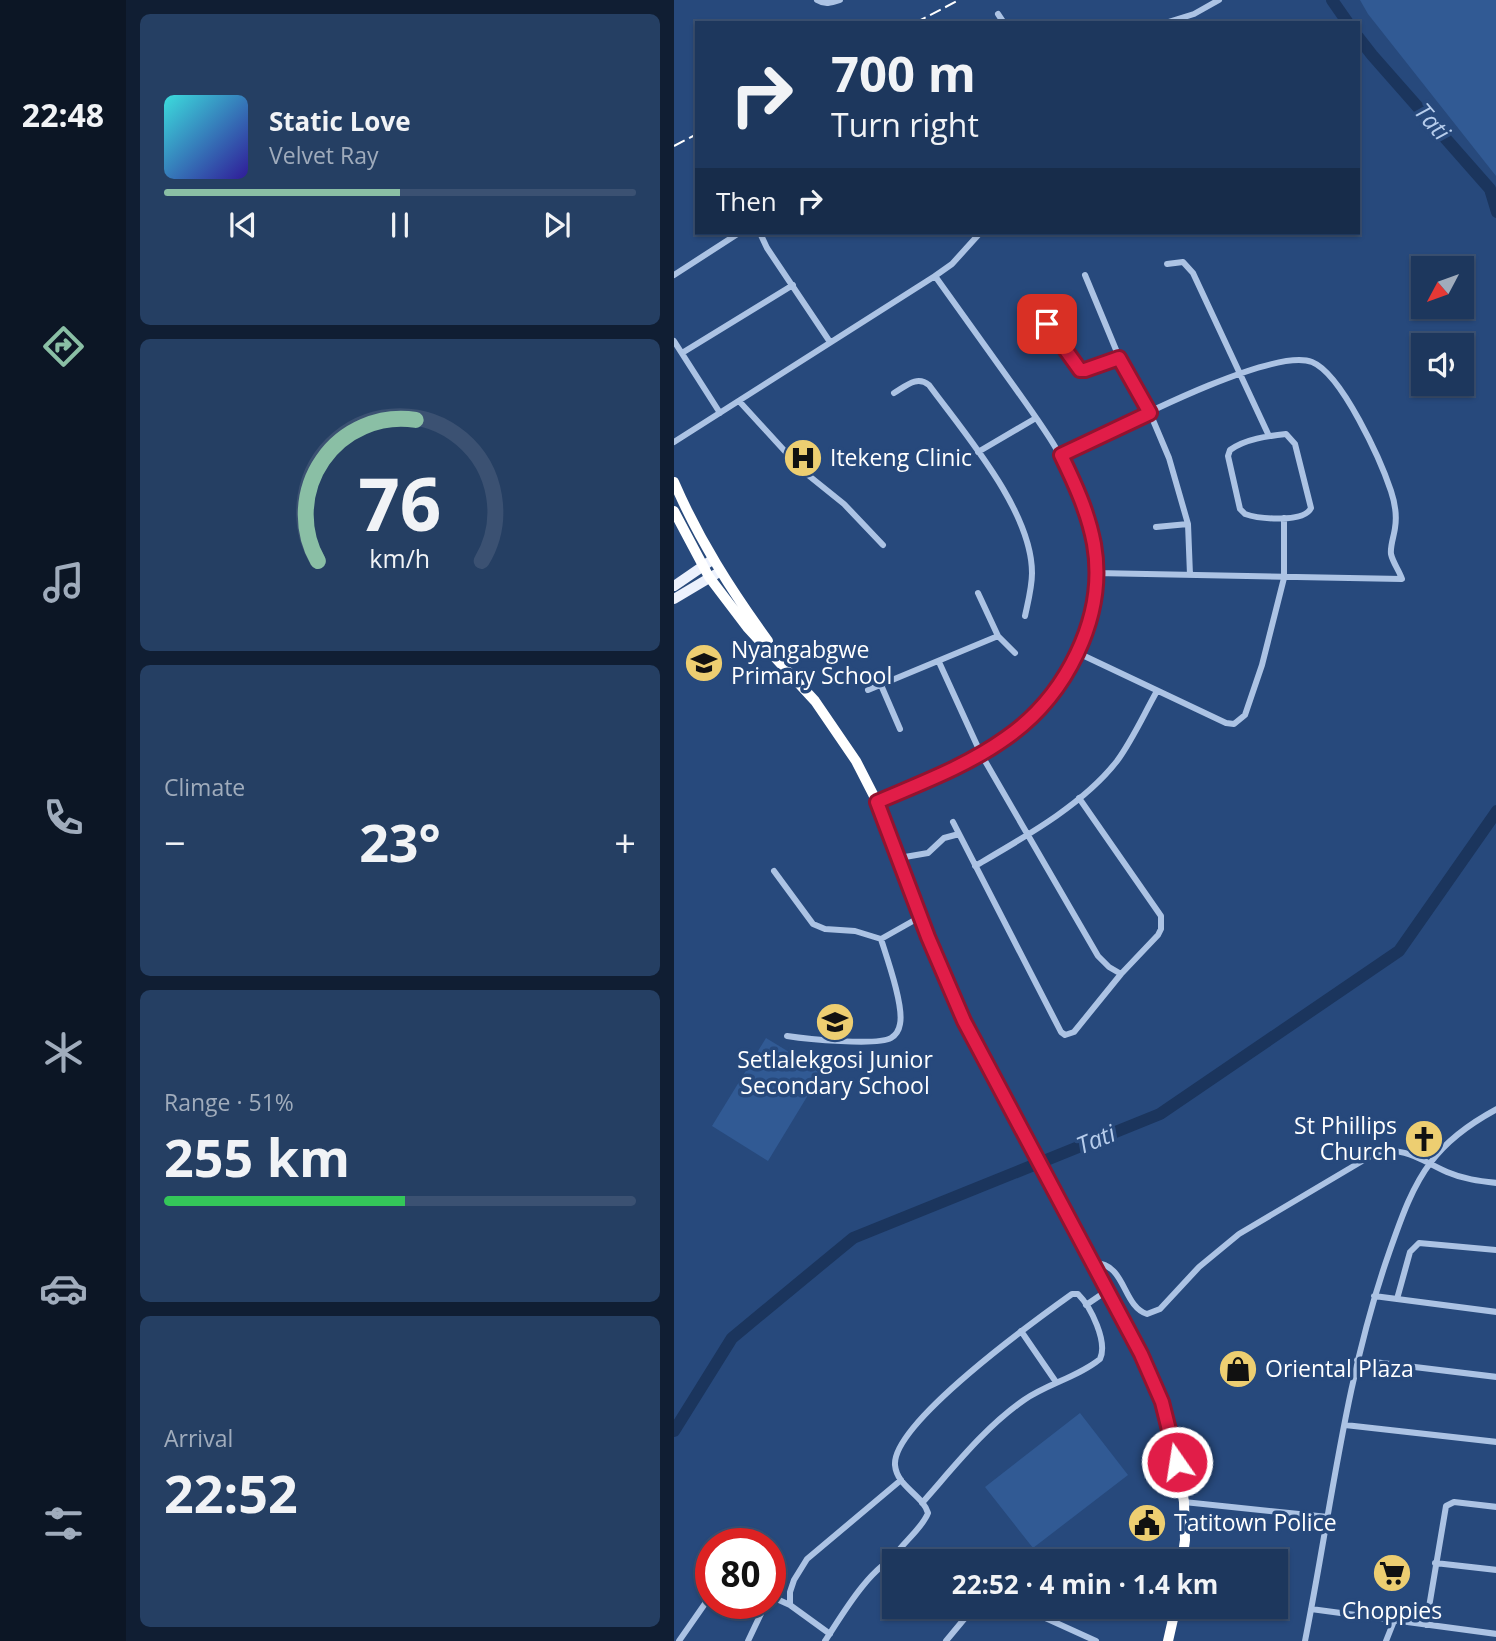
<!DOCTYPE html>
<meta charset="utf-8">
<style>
body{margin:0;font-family:"Open Sans",sans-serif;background:#253f63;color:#f1f3f6;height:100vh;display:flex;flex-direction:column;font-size:26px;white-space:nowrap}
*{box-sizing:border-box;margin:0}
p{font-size:23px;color:#a0acbc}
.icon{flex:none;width:38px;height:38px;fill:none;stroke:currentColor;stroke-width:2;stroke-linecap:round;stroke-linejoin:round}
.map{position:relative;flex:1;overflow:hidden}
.drawer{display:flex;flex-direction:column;gap:14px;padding:14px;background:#101e33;width:548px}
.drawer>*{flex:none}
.banner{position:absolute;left:21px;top:21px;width:665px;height:214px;border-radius:0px;box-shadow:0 2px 5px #0004,0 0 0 2px #3b5172;background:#1d375d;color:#f1f3f6;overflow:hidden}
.needle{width:46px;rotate:229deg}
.tools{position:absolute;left:737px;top:256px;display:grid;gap:14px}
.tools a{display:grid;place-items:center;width:63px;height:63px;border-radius:0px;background:#1d375d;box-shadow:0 2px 5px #0004,0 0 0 2px #3b5172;font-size:35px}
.speed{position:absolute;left:21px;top:1528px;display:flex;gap:14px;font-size:35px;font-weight:700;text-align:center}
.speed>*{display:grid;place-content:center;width:91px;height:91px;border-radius:50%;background:#1d375d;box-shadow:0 2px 5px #0004,0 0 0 2px #3b5172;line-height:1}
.speed .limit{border:10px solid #d22;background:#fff;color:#111}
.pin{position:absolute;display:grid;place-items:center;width:60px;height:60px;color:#fff;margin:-30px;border-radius:14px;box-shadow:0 4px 10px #0006}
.me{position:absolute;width:77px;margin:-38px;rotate:347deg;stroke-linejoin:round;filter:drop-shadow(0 0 5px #0008)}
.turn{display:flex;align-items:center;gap:24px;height:147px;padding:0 21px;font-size:32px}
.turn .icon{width:91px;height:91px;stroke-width:2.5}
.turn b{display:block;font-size:49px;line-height:60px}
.then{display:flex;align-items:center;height:66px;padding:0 21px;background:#0003;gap:14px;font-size:26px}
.big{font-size:52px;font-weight:700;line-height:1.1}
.drawer .widget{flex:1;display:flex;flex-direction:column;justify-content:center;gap:10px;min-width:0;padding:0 24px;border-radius:10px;background:#253f63}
.drawer .dial{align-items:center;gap:0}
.dial svg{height:182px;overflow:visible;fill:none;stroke:#3b5172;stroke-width:7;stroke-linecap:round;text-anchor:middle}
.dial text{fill:#f1f3f6;stroke:none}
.song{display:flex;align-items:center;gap:21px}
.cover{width:84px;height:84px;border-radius:10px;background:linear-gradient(135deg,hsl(180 70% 55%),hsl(250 70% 35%))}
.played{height:7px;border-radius:4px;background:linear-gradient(90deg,#8abfa5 50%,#3b5172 50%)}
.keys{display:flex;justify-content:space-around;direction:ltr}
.heat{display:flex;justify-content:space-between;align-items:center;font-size:38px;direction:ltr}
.charge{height:10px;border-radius:5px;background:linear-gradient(90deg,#34c759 51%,#3b5172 0)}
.trip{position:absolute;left:208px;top:1549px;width:406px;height:70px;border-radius:0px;background:#1d375d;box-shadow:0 2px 5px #0004,0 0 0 2px #3b5172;font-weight:700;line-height:70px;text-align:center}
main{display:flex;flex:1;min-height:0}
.tab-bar{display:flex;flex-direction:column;width:126px;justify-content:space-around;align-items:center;background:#0c1625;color:#a0acbc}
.tab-bar .icon{width:49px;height:49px}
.tab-bar .current{color:#8abfa5}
.tab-bar b{font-size:32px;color:#f1f3f6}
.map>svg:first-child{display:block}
</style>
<main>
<nav class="tab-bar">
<b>22:48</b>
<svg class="icon current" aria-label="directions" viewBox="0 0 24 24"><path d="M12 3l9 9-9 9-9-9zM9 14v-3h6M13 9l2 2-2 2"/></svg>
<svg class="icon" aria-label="music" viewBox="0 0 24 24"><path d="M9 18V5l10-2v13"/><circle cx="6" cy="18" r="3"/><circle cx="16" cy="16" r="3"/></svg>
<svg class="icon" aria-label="phone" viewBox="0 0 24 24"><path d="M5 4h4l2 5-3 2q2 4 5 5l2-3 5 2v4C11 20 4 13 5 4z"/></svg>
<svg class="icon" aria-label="climate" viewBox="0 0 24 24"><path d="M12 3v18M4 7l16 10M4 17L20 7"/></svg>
<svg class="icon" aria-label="car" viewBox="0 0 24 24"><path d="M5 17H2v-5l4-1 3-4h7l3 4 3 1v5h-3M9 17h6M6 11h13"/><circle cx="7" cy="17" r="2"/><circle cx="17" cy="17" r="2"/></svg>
<svg class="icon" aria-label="filters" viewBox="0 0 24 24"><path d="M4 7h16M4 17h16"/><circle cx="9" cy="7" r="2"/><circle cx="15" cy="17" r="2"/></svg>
</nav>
<section class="drawer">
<div class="widget">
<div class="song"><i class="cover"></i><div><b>Static Love</b><p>Velvet Ray</p></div></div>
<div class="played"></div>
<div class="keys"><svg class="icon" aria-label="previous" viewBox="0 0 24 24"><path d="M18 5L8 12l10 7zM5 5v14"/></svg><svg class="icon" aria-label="pause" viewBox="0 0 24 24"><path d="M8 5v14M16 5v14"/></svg><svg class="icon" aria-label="next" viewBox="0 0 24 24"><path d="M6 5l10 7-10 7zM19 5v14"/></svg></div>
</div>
<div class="widget dial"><svg viewBox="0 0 100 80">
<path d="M14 69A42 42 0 1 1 86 69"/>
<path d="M14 69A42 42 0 0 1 57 7" stroke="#8abfa5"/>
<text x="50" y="56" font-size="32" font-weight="700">76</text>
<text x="50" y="72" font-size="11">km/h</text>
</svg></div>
<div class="widget"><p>Climate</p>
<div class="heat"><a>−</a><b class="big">23°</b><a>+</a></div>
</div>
<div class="widget"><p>Range · 51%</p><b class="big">255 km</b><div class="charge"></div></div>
<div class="widget"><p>Arrival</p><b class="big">22:52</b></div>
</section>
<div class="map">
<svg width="823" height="1641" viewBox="0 0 823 1641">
<rect width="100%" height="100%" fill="#27497c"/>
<path fill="#315a94" d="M686,0H822V176L694,14Z
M92,1038L148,1072L94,1161L38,1126Z
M406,1413L454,1475L359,1548L311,1487Z"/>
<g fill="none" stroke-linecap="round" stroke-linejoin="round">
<path stroke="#1b355d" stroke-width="12" d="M658,0L674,23
M684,37L698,55L816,189L823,212
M0,1431L58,1338L179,1238L486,1114L725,951L823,811"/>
<path stroke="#acc3e4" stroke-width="6" d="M143,0C151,5 157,3 166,0
M324,14L330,23
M491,23L520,14L545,0
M86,233L93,248L156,342
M493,264L509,262L519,273L595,436
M0,275L65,233
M411,275L445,357L476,413L495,458L514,524L516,575
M357,302L404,369L411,371L445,357
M0,341L46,413
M8,353L119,285
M220,393C232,386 243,375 255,385C291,434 358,511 358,573C358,587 354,602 351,616
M65,401L129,471L170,504L209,545
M612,434L621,444L637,508C630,523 585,519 571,514L566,509L554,456L556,450C571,439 594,436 612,434Z
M0,442L261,276L278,264L306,233
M304,452L362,418
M387,455C433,433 596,346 638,362C668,374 707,461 717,491C721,503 723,516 721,528C720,536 716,546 717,554C719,563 725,570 728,579L422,573
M482,527L514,524
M304,593L324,636L341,653
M404,653L552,723L560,724L571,715L588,665L610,578V518
M265,662L307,754L424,956L435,967L447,974L484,935L487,929V916L405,798
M207,685L226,729
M194,690L324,636
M203,802C247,783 293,766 332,738C369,712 397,677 410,634C442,530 397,466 339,385C313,349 287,312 261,276
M279,822L387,1032L391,1035L400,1032L447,974
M225,858L254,853L270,838L285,834
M301,866C349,838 409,805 443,761C459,739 470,714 483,691
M100,871L139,924L151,929L181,931L207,939L246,917
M113,1036C132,1039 203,1046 217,1038C222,1035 225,1030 226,1024C230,1006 213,958 207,939
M420,1263C452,1263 448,1306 473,1314L486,1309L525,1267L565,1234L700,1154C731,1145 746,1160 773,1172C789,1179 805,1181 823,1183
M700,1296L823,1312
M723,1299L736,1252L745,1243L823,1250
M412,1305L434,1290
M347,1331L382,1382
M683,1360L823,1377
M671,1425L823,1442
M510,1502L654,1517
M219,1558C228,1543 248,1529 254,1513C248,1494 223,1487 221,1465C218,1423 363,1319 398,1294H404C417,1307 434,1342 426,1359C404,1377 373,1384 350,1400C310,1428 280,1467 248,1503
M761,1563L823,1570
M96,1596L116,1605L156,1634
M116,1605V1592L120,1580L133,1559L227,1480
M345,1606L422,1641
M637,1609L823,1634
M752,1625L772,1506L780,1502L823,1507
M5,1641L37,1595
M74,1641L92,1603
M151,1641C168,1615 196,1566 226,1555L248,1561
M272,1641L301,1606
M631,1641C657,1511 671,1378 715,1253C726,1222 737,1188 757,1162C774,1139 797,1123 823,1109
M712,1641L720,1621"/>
<path stroke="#ecf1fd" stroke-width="10" d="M0,586L38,560
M0,599L42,574"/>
<path stroke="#fff" stroke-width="10" d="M0,482C25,540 57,590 94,641
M0,511L35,577L73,627L141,701L182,761L203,802L254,937L290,1021L434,1290L480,1382L494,1421L506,1476L510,1502L511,1540L508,1561
M494,1641L502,1606"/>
<path stroke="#fff" stroke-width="2" stroke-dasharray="12 5" stroke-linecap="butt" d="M241,23L285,0
M0,146L23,134"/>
</g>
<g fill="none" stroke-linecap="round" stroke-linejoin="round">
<g stroke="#92132f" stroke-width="18">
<path id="route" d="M373,324L406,370H411L445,358L476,413L387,455C401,484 414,512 420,544C433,618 391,697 332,738C293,766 247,783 203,802L254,937L290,1021L467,1354L488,1402L503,1462"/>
</g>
<use href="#route" stroke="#e11d48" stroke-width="12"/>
</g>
<defs>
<g id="hospital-disc" transform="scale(2.0125)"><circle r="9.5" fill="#edce71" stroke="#27497c"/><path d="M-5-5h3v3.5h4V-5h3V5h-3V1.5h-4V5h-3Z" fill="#111"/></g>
<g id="school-disc" transform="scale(2.0125)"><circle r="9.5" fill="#edce71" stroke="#27497c"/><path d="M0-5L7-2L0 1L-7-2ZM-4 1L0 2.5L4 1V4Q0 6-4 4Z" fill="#111"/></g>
<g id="church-disc" transform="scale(2.0125)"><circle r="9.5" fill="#edce71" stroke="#27497c"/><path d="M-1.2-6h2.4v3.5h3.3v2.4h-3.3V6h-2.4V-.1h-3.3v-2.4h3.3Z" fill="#111"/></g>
<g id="shop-disc" transform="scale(2.0125)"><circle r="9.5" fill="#edce71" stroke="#27497c"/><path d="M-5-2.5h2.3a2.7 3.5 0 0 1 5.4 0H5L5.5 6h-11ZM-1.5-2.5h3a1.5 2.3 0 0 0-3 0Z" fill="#111"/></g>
<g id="civic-disc" transform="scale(2.0125)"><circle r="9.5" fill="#edce71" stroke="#27497c"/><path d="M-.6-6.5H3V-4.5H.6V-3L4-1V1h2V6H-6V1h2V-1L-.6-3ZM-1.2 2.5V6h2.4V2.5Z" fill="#111"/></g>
<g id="supermarket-disc" transform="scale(2.0125)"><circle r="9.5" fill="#edce71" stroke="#27497c"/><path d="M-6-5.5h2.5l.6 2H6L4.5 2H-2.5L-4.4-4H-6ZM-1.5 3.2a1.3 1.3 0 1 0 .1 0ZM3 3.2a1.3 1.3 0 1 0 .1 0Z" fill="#111"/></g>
</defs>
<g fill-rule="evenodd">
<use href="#hospital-disc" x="129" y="458"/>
<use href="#school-disc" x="30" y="663"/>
<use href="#school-disc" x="161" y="1022"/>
<use href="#church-disc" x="750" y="1139"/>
<use href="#shop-disc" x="564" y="1369"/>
<use href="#civic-disc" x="473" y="1523"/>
<use href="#supermarket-disc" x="718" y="1573"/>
</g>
<g text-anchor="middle" stroke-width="7" stroke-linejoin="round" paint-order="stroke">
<g font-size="23" fill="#fff" stroke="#27497c" text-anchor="start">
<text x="156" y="466">Itekeng Clinic</text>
<text x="57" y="658">Nyangabgwe<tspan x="57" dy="26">Primary School</tspan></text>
<text x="161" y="1068" text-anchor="middle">Setlalekgosi Junior<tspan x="161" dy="26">Secondary School</tspan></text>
<text x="723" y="1134" text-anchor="end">St Phillips<tspan x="723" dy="26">Church</tspan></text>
<text x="591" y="1377">Oriental Plaza</text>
<text x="500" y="1531">Tatitown Police</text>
<text x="718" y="1619" text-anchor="middle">Choppies</text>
</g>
<g font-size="24" font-style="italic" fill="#b7cdec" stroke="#27497c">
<text transform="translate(758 122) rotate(49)" y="8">Tati</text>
<text transform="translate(422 1140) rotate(-22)" y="8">Tati</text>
</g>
</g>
</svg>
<div class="tools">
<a><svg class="needle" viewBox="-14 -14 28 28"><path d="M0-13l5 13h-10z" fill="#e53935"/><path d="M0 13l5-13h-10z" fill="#a0acbc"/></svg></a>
<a><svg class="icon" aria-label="sound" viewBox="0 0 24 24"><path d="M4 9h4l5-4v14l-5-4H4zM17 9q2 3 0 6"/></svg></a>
</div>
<div class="speed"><div class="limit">80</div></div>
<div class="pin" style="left:373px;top:324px;background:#d93025"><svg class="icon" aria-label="arrive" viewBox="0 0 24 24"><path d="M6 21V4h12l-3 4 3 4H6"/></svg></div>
<svg class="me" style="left:503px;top:1462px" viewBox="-20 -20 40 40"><circle r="17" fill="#e11d48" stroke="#fff" stroke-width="3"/><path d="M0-11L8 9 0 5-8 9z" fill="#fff"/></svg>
<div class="trip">22:52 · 4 min · 1.4 km</div>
<div class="banner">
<div class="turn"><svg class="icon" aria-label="right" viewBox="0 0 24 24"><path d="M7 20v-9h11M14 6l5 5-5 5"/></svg><div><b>700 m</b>Turn right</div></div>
<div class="then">Then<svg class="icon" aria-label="right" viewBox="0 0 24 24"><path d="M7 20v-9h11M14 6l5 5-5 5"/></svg></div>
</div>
</div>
</main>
